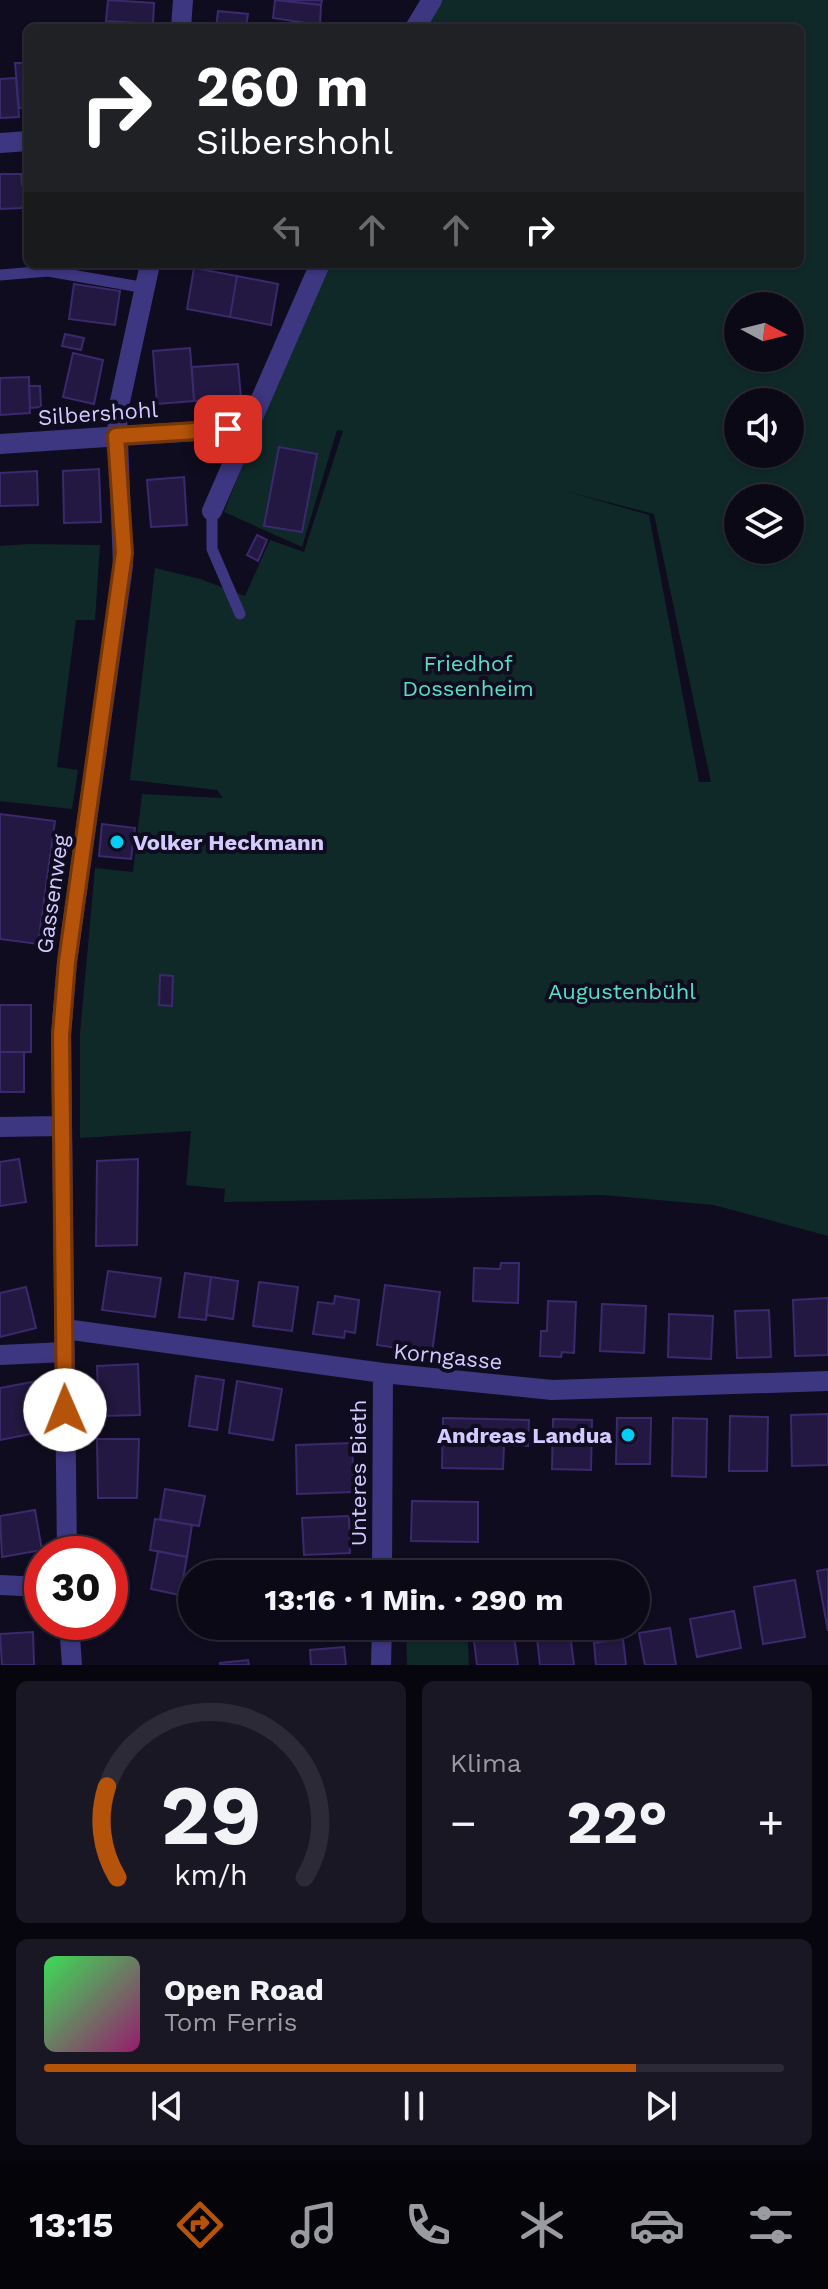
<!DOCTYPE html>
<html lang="de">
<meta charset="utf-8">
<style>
body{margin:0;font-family:"Work Sans",sans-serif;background:#1a1724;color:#f1f3f6;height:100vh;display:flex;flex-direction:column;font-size:30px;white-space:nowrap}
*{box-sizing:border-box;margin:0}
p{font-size:26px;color:#9a9aa1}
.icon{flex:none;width:44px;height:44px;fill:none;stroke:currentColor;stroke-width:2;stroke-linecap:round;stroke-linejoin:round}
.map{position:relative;height:1665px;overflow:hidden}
.side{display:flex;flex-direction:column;gap:16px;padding:16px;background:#07050d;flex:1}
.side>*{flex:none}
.banner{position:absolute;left:24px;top:24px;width:780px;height:244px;border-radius:12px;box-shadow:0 2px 6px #0004,0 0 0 2px #2c2a36;background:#202124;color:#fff;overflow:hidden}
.needle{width:52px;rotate:97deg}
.fabs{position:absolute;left:724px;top:292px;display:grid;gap:16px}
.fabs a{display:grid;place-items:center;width:80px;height:80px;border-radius:50%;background:#0c0917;box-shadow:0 2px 6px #0004,0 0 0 2px #2c2a36;font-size:40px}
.speed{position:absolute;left:24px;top:1536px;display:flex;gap:16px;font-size:40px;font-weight:700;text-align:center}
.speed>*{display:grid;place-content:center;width:104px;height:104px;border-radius:50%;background:#0c0917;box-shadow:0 2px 6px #0004,0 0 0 2px #2c2a36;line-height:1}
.speed .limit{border:12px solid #d22;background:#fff;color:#111}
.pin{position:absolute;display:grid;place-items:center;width:68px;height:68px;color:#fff;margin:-34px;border-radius:16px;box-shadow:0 4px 12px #0006}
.me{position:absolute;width:88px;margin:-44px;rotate:359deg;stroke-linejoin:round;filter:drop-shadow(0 0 6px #0008)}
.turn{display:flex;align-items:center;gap:28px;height:168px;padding:0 40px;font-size:36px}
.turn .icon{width:104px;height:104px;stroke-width:2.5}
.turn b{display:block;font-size:56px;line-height:68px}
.lanes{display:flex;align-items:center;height:76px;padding:0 40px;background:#0003;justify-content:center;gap:40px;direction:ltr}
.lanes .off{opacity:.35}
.big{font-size:60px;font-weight:700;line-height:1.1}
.side .widget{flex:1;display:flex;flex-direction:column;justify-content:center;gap:12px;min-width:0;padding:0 28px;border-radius:12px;background:#1a1724}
.side .dial{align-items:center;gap:0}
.dial svg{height:208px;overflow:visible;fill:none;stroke:#2c2a36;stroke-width:7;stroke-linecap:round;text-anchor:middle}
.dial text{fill:#f1f3f6;stroke:none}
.song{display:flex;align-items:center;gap:24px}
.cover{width:96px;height:96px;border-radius:12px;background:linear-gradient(135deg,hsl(130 70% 55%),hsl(320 70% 35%))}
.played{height:8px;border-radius:4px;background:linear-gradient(90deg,#b45309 80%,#2c2a36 80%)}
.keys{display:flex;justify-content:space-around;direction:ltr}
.heat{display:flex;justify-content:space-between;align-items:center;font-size:44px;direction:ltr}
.side .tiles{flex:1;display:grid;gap:16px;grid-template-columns:1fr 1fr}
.widget:last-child{grid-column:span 2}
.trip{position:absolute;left:178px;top:1560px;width:472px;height:80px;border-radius:40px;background:#0c0917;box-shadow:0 2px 6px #0004,0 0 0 2px #2c2a36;font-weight:700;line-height:80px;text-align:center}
.tab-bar{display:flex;height:128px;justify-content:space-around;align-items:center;background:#050409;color:#9a9aa1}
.tab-bar .icon{width:56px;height:56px}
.tab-bar .on{color:#b45309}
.tab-bar b{font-size:36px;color:#f1f3f6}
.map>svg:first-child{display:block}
</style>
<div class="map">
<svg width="828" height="1665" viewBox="0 0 828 1665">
<rect width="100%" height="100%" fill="#100c1f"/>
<path fill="#0f2929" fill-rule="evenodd" d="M441,0H828V1236L714,1205L603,1195L224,1202L225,1189L186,1185L191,1131L80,1138V1034L95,868L133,872L142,794L223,798L217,790L130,780L155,568L200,579L245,596L270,540L304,552L343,431L337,430L302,547L224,512L323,264H800V28H423ZM738,306H790V358H738ZM738,402H790V454H738ZM565,491L654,514L711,782H699L649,515ZM738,498H790V550H738Z
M29,544L100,545L95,620H76L57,767L78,770L72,809L0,801V546Z
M467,1626L469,1665H407L406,1627Z"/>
<path fill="#221841" stroke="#3b296d" stroke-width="2" d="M108,0L154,3L153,24L106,21Z
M275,0H322L321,5Z
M275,0L321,5L320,25L273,18Z
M218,11L248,14L246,27L254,28H216Z
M15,63H28V107L19,108Z
M16,78L19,117L0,118V79Z
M0,174H21L22,185H27V203H23L22,208L0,209Z
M194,268L237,276L230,317L187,309Z
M237,276L278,284L271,325L230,317Z
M74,284L120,291L115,325L69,319Z
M65,334L84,338L81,350L62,346Z
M190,348L194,401L157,404L153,351Z
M73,353L103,360L94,404L63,397Z
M238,364L241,398L194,401L192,367Z
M29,377L30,413L0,415V378Z
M29,386H40L41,407L30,408Z
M279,447L317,454L302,532L264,526Z
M99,469L101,522L64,523L63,471Z
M37,471L38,505L0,506V473Z
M184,477L187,525L151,527L147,480Z
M257,535L267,540L258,561L247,555Z
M0,814L55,821L38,944L0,939Z
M102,824L135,828L131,859L99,856Z
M160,975L173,976L172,1006L159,1005Z
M0,1005H31V1052H0Z
M0,1052H24V1092H0Z
M19,1159L26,1202L0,1206V1162Z
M138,1159L137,1245L96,1246L97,1161Z
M501,1263H519L518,1303L473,1301L474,1268L500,1269Z
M108,1271L161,1278L155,1317L102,1310Z
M185,1273L211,1277L206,1320L179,1317Z
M211,1277L238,1281L233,1319L206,1315Z
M259,1282L298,1287L292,1331L253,1326Z
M385,1285L440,1292L432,1353L377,1345Z
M26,1287L36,1328L0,1337V1293Z
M335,1296L359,1300L355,1333L345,1331L344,1338L313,1334L318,1302L334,1304Z
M828,1298V1355L795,1356L793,1300Z
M548,1301L576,1302L574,1353L562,1352L561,1357L540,1356L541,1331H547Z
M602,1304L646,1306L644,1353L600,1351Z
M769,1310L771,1357L737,1358L735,1311Z
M669,1314L713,1316L711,1359L668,1357Z
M138,1364L140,1415L99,1416L97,1366Z
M196,1376L224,1380L217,1430L189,1426Z
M237,1381L282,1389L273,1440L229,1433Z
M32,1382L41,1432L0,1440V1388Z
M828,1414V1465L792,1466L791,1415Z
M730,1416L768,1417L767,1471H729Z
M443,1418L529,1420L528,1446L504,1445L503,1469L442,1468Z
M617,1418H651L650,1464H616Z
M673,1418L707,1419L706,1477L672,1476Z
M553,1419L592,1420L591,1470L552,1469Z
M97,1439H139L137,1498H98Z
M352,1443L354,1492L297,1494L296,1445Z
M165,1489L205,1496L199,1526L160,1519Z
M412,1501L478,1502V1542L411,1541Z
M35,1510L42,1550L2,1557L0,1516Z
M349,1516L350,1553L304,1555L302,1518Z
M155,1519L192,1525L187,1557L150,1550Z
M158,1551L187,1557L180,1595L151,1589Z
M416,1564L485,1565L484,1574H416Z
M348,1569V1574H307V1572Z
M828,1569V1631L817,1571Z
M795,1580L805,1637L763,1644L754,1587Z
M734,1611L741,1648L697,1657L690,1619Z
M569,1626L574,1665H540L536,1629Z
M670,1628L676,1665H645L639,1633Z
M33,1632L34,1665H2L0,1634Z
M514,1636L518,1665H477L474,1641Z
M623,1639L626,1665H596L594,1643Z
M344,1647L346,1665H311L310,1650Z
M248,1660L249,1665H220V1663Z"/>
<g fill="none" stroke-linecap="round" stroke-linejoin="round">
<path stroke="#3d3680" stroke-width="11" d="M0,275L48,271L146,288
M212,511V549L240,614"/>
<path stroke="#3d3680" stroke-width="20" d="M181,28L183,0
M415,28L432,0
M0,143L28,141
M0,444L228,429L248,432
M212,511L320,264
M0,1127L59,1126
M65,1329L383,1373L552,1390L828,1381
M0,1355L65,1352
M67,1554L61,1035L67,962L123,566L117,415L150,264
M382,1574L383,1373
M0,1585L42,1587
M69,1622L72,1665
M381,1665L382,1626"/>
</g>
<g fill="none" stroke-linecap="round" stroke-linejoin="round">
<g stroke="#753606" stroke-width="20">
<path id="route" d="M65,1410L61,1035L67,962L124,553L116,436L228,429"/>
</g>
<use href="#route" stroke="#b45309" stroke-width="14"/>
</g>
<g fill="#00cef5" stroke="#100c1f" stroke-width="3">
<circle cx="117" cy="842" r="8"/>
<circle cx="628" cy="1435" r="8"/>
</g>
<g text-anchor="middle" stroke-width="8" stroke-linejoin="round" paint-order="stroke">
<g font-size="22" fill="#d3caff" stroke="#100c1f">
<text transform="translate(98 413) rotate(-4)" y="8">Silbershohl</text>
<text transform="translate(52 894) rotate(-82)" y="8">Gassenweg</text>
<text transform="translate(448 1356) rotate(6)" y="8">Korngasse</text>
<text transform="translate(358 1473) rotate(-90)" y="8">Unteres Bieth</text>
</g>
<g font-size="22" fill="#54e1c6" stroke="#100c1f">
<text x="468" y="671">Friedhof<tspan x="468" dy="25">Dossenheim</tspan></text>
<text x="622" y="999">Augustenbühl</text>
</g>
<g font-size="22" font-weight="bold" fill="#d3caff" stroke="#100c1f" text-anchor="start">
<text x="133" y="850">Volker Heckmann</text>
<text x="612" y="1443" text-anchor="end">Andreas Landua</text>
</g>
</g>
</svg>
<div class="fabs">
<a><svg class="needle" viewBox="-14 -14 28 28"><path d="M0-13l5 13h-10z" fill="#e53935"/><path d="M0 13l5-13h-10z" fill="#9a9aa1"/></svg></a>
<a><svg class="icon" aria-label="sound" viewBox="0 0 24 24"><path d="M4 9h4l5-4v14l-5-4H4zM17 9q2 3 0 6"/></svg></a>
<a><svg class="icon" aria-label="layers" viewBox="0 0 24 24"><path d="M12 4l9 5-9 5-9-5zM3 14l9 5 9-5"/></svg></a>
</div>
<div class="speed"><div class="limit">30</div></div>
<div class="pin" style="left:228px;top:429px;background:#d93025"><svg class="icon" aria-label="arrive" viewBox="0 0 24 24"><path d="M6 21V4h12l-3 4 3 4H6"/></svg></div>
<svg class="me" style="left:65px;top:1410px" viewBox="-20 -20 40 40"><circle r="19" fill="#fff"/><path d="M0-13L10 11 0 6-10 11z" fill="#b45309"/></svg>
<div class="trip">13:16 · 1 Min. · 290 m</div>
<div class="banner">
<div class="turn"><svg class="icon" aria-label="right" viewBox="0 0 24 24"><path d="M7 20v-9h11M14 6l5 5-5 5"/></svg><div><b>260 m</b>Silbershohl</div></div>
<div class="lanes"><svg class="icon off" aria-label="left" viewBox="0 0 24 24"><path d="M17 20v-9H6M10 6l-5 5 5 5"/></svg><svg class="icon off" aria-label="ahead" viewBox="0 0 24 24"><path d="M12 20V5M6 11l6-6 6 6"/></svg><svg class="icon off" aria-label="ahead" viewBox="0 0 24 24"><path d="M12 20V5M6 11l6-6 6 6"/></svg><svg class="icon" aria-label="right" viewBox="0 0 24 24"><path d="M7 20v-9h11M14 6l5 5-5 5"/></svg></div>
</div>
</div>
<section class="side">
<div class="tiles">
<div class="widget dial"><svg viewBox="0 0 100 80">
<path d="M14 69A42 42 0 1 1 86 69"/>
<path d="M14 69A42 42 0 0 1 10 34" stroke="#b45309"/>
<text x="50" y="56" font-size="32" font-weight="700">29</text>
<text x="50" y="72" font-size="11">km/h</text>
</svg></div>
<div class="widget"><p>Klima</p>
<div class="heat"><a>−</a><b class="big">22°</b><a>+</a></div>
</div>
<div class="widget">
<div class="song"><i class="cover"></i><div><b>Open Road</b><p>Tom Ferris</p></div></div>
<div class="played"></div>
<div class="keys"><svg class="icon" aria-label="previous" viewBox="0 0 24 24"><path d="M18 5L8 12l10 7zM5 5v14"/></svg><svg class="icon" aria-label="pause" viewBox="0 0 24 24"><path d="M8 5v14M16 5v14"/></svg><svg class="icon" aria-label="next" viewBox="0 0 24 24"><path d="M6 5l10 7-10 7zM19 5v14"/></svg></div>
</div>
</div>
</section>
<nav class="tab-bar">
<b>13:15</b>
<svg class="icon on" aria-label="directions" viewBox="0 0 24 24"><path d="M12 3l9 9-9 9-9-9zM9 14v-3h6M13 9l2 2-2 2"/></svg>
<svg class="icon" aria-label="music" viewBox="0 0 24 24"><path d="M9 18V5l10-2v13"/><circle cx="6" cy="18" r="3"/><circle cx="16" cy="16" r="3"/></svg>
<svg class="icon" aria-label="phone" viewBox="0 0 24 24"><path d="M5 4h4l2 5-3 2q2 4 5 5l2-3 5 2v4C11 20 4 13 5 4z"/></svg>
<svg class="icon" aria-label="climate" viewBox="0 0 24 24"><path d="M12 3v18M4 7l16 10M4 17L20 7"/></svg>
<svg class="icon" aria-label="car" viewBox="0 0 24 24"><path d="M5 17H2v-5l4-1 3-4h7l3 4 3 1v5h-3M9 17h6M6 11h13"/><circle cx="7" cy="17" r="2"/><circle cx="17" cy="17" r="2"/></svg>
<svg class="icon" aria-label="filters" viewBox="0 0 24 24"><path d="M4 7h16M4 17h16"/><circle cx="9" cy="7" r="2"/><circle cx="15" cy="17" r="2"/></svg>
</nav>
